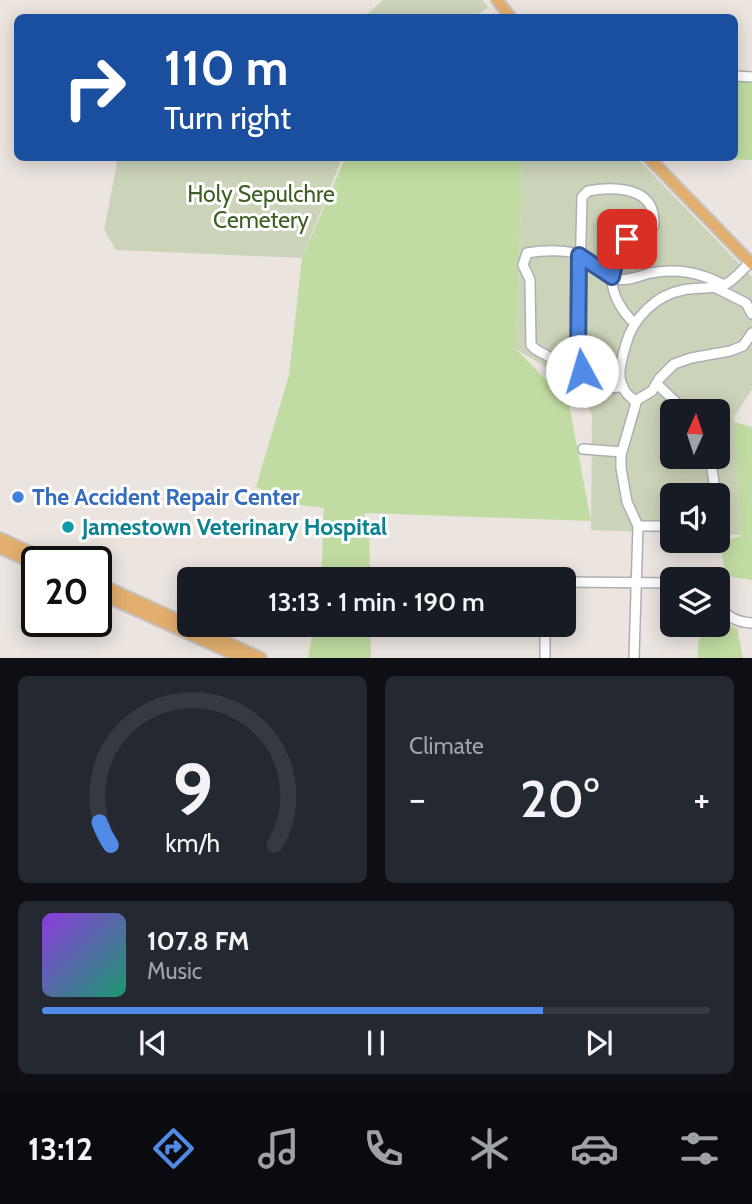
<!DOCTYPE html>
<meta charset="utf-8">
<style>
body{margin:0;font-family:Cabin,sans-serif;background:#242831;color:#f1f3f6;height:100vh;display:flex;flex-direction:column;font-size:26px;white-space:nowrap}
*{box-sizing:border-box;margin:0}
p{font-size:23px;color:#9ea1a6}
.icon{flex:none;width:38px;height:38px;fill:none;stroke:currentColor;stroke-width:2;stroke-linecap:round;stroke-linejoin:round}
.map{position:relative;height:658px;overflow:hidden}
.drawer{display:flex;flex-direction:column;gap:18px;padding:18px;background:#0d0f14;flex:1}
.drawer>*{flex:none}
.top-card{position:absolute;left:14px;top:14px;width:724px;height:147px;border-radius:10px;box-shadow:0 4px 18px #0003;background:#1a4fa0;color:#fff;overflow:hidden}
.needle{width:46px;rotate:3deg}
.buttons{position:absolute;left:660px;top:399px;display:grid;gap:14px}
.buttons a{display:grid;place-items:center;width:70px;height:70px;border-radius:10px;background:#171b24;box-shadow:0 4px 18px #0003;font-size:35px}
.speed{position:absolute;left:21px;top:546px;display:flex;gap:14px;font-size:35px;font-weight:700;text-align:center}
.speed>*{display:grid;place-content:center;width:91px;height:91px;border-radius:50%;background:#171b24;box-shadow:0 4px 18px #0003;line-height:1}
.speed .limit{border:4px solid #111;border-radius:10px;background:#fff;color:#111}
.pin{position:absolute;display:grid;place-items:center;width:60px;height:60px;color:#fff;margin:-30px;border-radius:14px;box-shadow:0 4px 10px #0006}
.me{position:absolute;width:77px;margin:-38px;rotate:354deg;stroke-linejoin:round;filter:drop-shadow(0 0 5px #0008)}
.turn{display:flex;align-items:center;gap:24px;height:147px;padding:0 35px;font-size:32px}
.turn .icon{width:91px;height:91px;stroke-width:2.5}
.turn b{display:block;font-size:49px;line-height:60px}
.big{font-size:52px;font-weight:600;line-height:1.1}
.drawer .card{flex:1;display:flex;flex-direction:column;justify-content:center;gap:10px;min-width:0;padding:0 24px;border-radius:10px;background:#242831}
.drawer .dial{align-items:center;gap:0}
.dial svg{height:182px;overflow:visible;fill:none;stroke:#363941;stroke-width:7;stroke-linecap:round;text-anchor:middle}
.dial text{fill:#f1f3f6;stroke:none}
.song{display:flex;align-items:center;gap:21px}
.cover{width:84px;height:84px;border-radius:10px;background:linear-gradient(135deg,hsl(270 70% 55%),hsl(160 70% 35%))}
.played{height:7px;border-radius:4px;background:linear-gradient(90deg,#518be7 75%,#363941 75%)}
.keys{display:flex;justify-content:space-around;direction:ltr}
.heat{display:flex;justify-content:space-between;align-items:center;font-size:38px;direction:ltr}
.drawer .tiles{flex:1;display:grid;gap:18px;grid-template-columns:1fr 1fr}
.card:last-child{grid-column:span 2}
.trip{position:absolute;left:177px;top:567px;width:399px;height:70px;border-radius:10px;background:#171b24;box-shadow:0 4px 18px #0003;font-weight:600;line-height:70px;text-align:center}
.tab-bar{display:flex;height:112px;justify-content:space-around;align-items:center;background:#090b0e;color:#9ea1a6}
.tab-bar .icon{width:49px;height:49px}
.tab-bar .on{color:#518be7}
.tab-bar b{font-size:32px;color:#f1f3f6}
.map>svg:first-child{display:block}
</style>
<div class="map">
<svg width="752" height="658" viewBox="0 0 752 658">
<rect width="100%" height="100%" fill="#ebe4df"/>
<path fill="#c1dca2" d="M735,80L752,81V160L687,158H735Z
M345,158H514L522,164L516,349L569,404L591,521L365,513L364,519L369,528L370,579H321C323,555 322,532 324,508L294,504L256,487L289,375L302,258Z
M734,422L752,427V580L731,577L724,567L721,547L727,540L742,536Z
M718,618L737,629L743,658H698V645L704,625H718Z
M314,625H370L371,658H308Z"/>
<path fill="#cbd3b8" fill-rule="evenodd" d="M383,0H482L488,7L475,17H364Z
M118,158H342L302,258L116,250L104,230Z
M514,158H637L752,277V389L734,417L742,535L718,534V495H672V533L591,530L592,415L575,384L516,349L522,164ZM672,411H718V457H672Z"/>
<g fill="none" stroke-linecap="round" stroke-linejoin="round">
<g stroke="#abb0b6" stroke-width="12">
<path id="minor" d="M735,76L752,77
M714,287L746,303L752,314
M582,371L569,368L535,349L531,345L530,280L523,265L527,253C543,250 571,249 586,257C598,264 603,276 618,279C628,281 640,276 650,273C677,268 699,272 724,285
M657,384L685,411
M623,386C602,392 586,381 578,362L582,197L588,191C610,187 647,186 653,213C654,218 655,225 652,229C647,236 630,238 622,240C604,271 610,300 635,324
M635,401L652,391L659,379L674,364L691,358L730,351L743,346L752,333
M583,449L622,452
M710,457L716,495
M638,526H672
M492,578L500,579
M564,582L672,583
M718,604C727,617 736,622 752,623
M545,658V625
M634,658L638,526L627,502L621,468V455L636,403C633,398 628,396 625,391C615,377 622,359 626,344C633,318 656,295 683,290C697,287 712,290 726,284C735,279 743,270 750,262"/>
</g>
<g stroke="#c4c4c4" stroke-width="14">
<path id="major" d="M497,0L511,18
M649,158L752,264
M0,538L52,562
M0,548L37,565
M96,582L261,658
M96,592L242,658"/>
</g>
<use href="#minor" stroke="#fff" stroke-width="9"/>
<use href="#major" stroke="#e2af6e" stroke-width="10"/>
</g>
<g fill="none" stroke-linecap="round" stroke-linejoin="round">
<g stroke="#355a96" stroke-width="18">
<path id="route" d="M582,371L578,362L579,255L612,277L620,243L627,239"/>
</g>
<use href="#route" stroke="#518be7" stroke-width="12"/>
</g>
<circle fill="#3f7fe0" stroke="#fff" stroke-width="2.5" cx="18" cy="497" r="7"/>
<circle fill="#0f9aa8" stroke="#fff" stroke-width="2.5" cx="68" cy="527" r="7"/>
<g text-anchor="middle" stroke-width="6" stroke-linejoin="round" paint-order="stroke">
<g font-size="23" fill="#3c6122" stroke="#fff">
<text x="261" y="202">Holy Sepulchre<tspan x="261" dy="26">Cemetery</tspan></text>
</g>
<g font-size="23" font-weight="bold" fill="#366cbe" stroke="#fff" text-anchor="start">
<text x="32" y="505">The Accident Repair Center</text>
</g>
<g font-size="23" font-weight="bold" fill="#0d838f" stroke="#fff" text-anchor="start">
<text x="82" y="535">Jamestown Veterinary Hospital</text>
</g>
</g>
</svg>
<div class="buttons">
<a><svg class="needle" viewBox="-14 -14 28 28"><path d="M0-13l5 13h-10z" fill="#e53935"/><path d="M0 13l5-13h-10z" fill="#9ea1a6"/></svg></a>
<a><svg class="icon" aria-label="sound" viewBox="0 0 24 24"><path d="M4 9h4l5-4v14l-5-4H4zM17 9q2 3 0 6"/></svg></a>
<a><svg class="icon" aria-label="layers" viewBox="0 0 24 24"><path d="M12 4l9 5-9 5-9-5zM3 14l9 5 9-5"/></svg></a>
</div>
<div class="speed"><div class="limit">20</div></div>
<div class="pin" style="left:627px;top:239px;background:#d93025"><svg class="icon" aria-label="arrive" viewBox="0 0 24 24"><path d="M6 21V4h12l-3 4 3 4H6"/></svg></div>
<svg class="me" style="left:582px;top:371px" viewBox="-20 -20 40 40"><circle r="19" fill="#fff"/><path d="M0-13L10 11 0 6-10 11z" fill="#518be7"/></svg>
<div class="trip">13:13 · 1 min · 190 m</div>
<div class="top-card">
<div class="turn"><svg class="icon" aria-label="right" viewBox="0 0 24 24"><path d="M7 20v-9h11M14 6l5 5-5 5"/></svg><div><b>110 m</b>Turn right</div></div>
</div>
</div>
<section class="drawer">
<div class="tiles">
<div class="card dial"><svg viewBox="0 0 100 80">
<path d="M14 69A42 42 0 1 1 86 69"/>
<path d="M14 69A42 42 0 0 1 9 59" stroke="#518be7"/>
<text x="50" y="56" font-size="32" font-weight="700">9</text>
<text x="50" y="72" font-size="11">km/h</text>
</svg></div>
<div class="card"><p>Climate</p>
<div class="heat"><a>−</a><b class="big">20°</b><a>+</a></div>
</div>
<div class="card">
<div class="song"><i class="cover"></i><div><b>107.8 FM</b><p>Music</p></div></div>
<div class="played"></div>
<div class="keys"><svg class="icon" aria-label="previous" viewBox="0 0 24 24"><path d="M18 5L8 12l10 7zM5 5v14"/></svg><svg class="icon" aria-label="pause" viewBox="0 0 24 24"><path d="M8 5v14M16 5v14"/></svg><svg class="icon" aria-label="next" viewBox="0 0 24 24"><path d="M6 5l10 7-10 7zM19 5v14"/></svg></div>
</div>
</div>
</section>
<nav class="tab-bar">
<b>13:12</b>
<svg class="icon on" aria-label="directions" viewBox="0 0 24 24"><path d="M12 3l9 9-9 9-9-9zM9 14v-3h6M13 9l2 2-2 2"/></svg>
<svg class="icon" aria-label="music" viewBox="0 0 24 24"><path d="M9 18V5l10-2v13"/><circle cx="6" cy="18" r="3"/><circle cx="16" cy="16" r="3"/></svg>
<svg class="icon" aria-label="phone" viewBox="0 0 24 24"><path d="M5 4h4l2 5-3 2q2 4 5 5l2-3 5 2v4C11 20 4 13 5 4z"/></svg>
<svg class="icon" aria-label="climate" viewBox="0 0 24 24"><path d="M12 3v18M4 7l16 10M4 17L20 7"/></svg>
<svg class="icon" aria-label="car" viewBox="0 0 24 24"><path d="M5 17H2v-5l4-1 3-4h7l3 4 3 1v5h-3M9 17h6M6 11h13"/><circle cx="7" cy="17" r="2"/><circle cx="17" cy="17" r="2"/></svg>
<svg class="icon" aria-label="filters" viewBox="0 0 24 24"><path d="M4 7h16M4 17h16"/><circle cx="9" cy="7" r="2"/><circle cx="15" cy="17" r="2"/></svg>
</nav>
